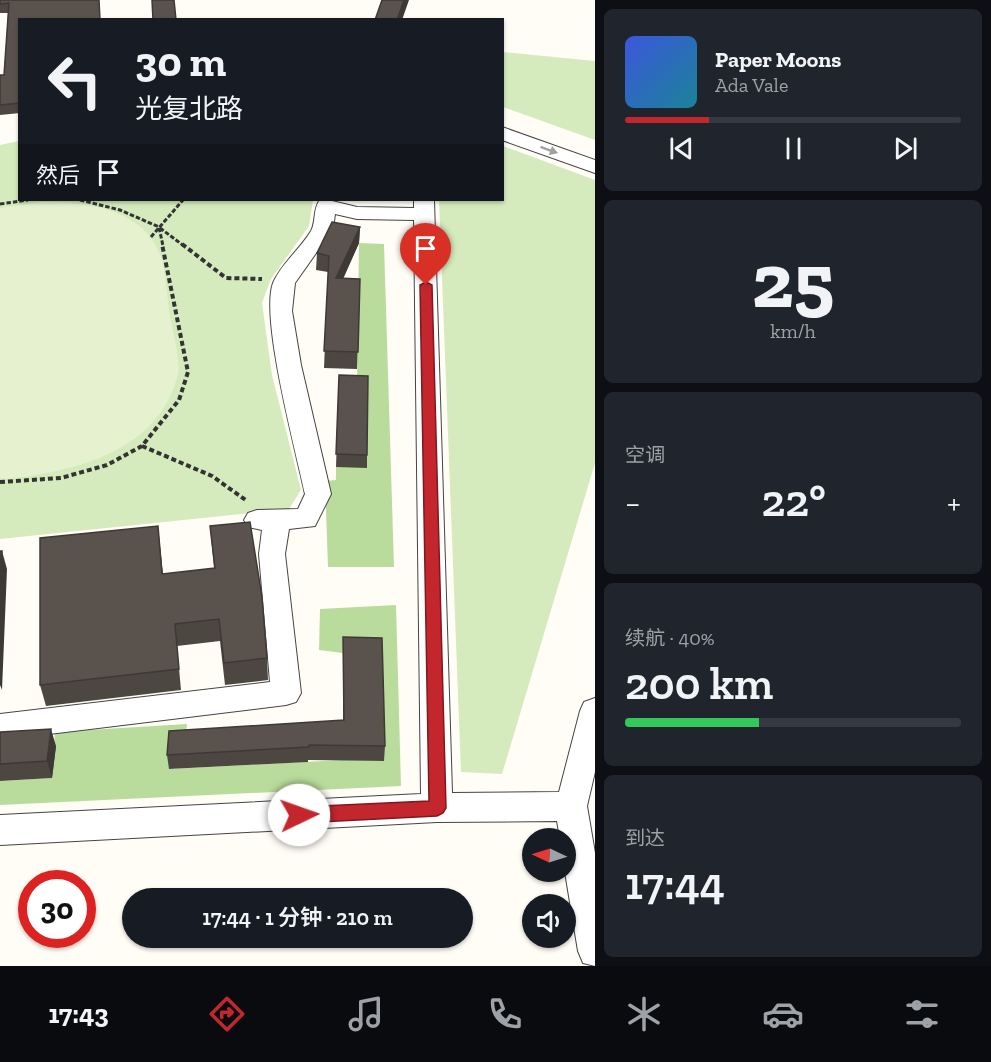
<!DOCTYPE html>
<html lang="zh">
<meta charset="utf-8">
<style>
body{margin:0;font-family:"Zilla Slab","Noto Sans SC",serif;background:#20242c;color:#f1f3f6;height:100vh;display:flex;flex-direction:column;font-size:22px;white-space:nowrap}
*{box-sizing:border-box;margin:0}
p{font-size:20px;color:#9ea1a6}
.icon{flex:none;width:33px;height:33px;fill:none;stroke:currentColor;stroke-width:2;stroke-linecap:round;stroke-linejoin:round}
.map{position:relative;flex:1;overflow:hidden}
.side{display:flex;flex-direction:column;gap:9px;padding:9px;background:#0d0f14;width:396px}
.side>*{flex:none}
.banner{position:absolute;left:18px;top:18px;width:486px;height:183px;border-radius:0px;box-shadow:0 2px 4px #0004;background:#171b24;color:#f1f3f6;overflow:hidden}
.needle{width:39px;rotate:274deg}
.tools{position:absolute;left:522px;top:828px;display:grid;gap:12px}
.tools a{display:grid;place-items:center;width:54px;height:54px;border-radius:50%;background:#171b24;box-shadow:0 2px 4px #0004;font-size:30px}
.speed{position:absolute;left:18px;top:870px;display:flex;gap:12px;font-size:30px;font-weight:700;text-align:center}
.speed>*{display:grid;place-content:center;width:78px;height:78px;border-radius:50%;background:#171b24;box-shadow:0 2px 4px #0004;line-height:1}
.speed .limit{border:9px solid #d22;background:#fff;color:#111}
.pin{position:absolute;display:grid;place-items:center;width:51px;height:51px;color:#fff;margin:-62px -26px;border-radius:50% 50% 50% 0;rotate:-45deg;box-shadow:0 0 6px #0007}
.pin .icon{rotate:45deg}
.me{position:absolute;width:66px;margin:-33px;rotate:87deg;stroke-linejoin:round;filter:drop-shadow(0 0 4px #0008)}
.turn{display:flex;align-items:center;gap:21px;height:126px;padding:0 18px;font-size:27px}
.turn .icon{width:78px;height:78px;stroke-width:2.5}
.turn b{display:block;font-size:42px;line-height:51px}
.then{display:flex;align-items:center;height:57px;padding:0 18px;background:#0003;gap:12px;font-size:22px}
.big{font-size:45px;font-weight:600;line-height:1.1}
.side .card{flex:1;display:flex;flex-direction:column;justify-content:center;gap:9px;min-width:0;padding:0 21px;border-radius:9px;background:#20242c}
.side .dial{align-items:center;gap:0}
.dial b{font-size:78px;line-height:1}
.song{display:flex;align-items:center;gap:18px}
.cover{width:72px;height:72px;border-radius:9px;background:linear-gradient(135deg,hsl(230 70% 55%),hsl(190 70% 35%))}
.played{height:6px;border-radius:3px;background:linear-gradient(90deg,#c4262e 25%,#363941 25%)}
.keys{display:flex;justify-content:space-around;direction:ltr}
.heat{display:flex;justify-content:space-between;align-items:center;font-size:33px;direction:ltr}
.charge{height:9px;border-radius:4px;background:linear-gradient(90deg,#34c759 40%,#363941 0)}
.trip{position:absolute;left:122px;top:888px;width:351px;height:60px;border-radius:30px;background:#171b24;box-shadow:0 2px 4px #0004;font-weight:600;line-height:60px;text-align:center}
.menu{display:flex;height:96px;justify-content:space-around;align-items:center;background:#090b0e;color:#9ea1a6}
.menu .icon{width:42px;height:42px}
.menu .current{color:#c4262e}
.menu b{font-size:27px;color:#f1f3f6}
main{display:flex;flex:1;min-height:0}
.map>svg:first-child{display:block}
</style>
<main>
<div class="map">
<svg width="595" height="966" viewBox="0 0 595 966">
<rect width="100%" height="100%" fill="#fffdf5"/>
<path fill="#d5ebbd" d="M502,52L595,61V140L503,107Z
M19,141L20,200H313L309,226L271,279L262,303L272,375L301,490L289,509L0,539V145Z
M503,146L595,180V463L502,774L461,772L439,200H502Z"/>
<path fill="#b9dc9c" d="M359,243L384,244L394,567H328L325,481L336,480V467H367L357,388Z
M396,605L401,786L0,805V781L52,778L55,732L187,724L185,744L170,769L343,760L384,761L343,653L319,650L320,609Z"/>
<path fill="#e6f2cf" d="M40,202C87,202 146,208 162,260C166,276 167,294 169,310C171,326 181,359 178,374C159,452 75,471 7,479L0,478V208Z"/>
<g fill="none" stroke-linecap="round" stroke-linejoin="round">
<g stroke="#444" stroke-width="2">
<path id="minor" d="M502,127L595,160V173L502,140Z
M328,200L357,207L414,208V200H434L452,793L559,792L580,711L584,702L595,698V772L587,806L595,853V966L583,963L578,951L565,872L566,838H560L557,821L437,822L0,845V815L421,794L414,220L357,219L335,214L333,229L295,283L292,311L301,365L331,494L315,526L289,529L285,554L301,693L296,702L286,705L0,740V714L270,682L259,554L262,530L248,527L244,520L248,513L257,510L298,509L305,494C296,451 260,318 273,283C281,264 301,248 311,231C316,222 313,210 319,201Z"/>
</g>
<path stroke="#333" stroke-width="3" stroke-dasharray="4.5 2" stroke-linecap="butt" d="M80,200L120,210L159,227L163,246
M0,204L28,200
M160,228L184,246
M151,237L183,200"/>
<path stroke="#333" stroke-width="4" stroke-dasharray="5 3" stroke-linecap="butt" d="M182,244L226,278L262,279
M142,446L212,476L247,501
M0,482L61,478L107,465L142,446L179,400L188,372L162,244"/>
<use href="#minor" fill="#fff" fill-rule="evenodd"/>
</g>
<path fill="#4d4742" d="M0,0H99L20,20V113L0,115V75H4L8,13H0Z
M360,227L359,243L343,278L360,279L357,369L324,368L328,272L316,270L317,253Z
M339,375L367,455V468L336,467Z
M158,526L163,574L214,568L210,526L267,658L268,680L225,685L220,641L177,646L181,690L46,706L40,685Z
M343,637L385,746L384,761L308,760V762L169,769L167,755L343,720Z
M0,732L56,746L52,778L0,781Z"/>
<path fill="#3f3936" d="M404,0H409L402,20H397Z
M360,227L359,243L336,295V278Z
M158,526L160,548L165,596L162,574Z
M2,551L7,569L2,690L0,685V591Z
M51,729L56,746L52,778L47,761Z"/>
<path fill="#5a524d" stroke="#3f3936" stroke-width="1.5" d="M0,0H99L100,20H20V103L0,105V75H4L9,3L0,4Z
M152,0H174L176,20H153Z
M382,0H404L397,20H375Z
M332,222L360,227L336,278L360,279L358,352L324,351L329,256L317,253Z
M339,375L368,376L367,455L336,454Z
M250,522L262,597L267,658L224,663L219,619L175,624L179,669L40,685V538L158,526L162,574L215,568L210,526Z
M0,551H2L0,591Z
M343,637L382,638L385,746L309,745V747L167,755L169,731L344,720Z
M51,729L47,761L0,764V732Z"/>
<defs><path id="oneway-solid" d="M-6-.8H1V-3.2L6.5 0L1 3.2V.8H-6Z" transform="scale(1.5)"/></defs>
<use fill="#a0a0a0" href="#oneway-solid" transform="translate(549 150) rotate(20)"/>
<path fill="#c4262e" stroke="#7f191e" stroke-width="1.5" d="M426,282L432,285L446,808L443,813L437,816L299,823L293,820L291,815L293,809L299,807L429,801L420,285Z"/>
</svg>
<div class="tools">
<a><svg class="needle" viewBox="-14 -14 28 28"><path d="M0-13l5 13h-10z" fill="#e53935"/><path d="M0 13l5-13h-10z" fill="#9ea1a6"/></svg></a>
<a><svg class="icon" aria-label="sound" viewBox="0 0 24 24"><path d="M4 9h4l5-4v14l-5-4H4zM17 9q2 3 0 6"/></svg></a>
</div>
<div class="speed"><div class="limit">30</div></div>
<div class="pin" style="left:426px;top:285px;background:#d93025"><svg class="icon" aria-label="arrive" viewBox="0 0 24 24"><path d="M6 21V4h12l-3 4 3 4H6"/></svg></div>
<svg class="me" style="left:299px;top:815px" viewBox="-20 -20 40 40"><circle r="19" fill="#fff"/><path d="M0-13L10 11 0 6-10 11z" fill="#c4262e"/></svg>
<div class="trip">17:44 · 1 分钟 · 210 m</div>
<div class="banner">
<div class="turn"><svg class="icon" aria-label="left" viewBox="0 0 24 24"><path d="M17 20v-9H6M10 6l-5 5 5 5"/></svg><div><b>30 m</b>光复北路</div></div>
<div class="then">然后<svg class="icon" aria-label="arrive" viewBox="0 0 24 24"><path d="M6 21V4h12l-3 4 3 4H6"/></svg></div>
</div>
</div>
<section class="side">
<div class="card">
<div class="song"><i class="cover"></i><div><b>Paper Moons</b><p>Ada Vale</p></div></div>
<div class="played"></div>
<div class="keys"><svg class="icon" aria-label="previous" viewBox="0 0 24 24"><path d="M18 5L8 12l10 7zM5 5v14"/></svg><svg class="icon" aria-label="pause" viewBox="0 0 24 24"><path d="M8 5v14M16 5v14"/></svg><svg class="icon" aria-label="next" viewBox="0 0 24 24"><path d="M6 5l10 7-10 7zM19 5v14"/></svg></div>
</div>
<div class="card dial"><b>25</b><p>km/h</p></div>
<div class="card"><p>空调</p>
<div class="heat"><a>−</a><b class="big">22°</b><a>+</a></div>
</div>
<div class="card"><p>续航 · 40%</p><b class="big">200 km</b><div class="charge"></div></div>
<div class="card"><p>到达</p><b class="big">17:44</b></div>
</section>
</main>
<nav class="menu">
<b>17:43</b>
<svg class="icon current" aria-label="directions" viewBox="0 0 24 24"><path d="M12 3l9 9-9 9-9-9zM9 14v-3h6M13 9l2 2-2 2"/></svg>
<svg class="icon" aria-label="music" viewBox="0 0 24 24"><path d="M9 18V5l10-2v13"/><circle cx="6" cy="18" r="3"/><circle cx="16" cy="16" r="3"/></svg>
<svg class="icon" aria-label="phone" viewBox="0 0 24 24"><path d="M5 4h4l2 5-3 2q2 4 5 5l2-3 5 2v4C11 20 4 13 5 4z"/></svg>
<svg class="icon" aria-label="climate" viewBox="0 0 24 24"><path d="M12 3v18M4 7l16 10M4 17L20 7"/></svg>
<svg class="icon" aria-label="car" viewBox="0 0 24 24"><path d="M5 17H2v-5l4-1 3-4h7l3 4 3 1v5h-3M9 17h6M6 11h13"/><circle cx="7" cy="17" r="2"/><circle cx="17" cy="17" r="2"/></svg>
<svg class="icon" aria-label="filters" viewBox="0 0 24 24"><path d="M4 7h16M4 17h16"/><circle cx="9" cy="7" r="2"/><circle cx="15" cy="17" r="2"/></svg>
</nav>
